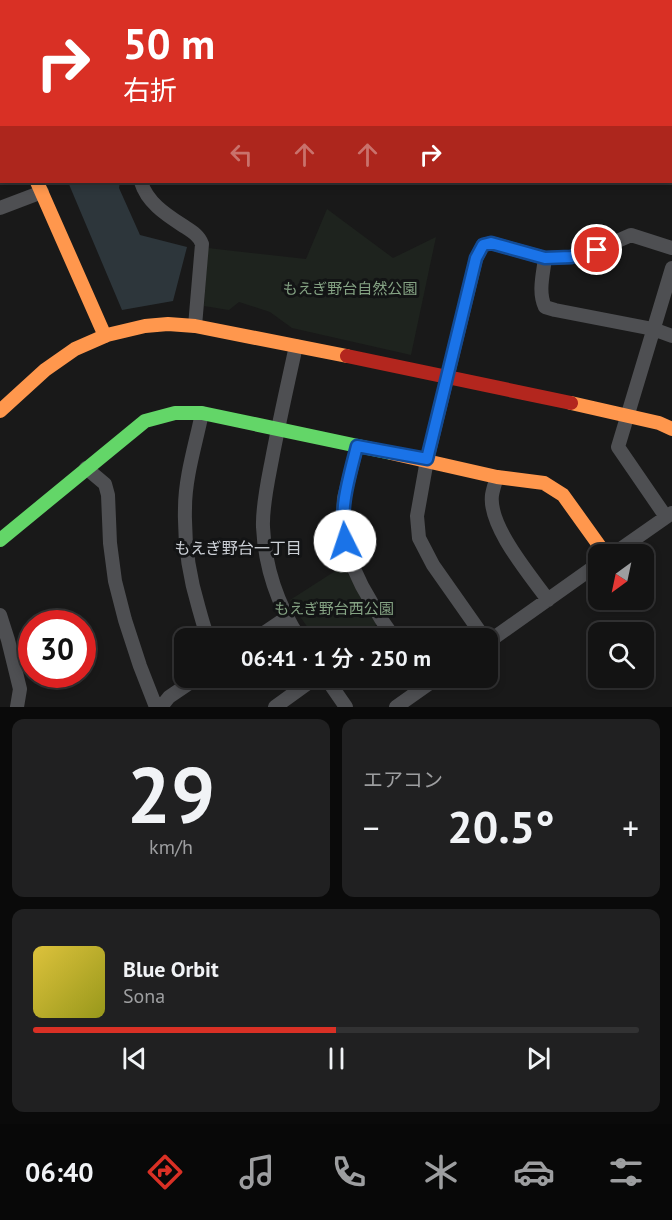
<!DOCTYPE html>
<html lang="ja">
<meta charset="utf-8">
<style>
body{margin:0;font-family:"PT Sans","Noto Sans JP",sans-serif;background:#202021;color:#f1f3f6;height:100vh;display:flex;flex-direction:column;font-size:22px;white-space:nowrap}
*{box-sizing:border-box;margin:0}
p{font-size:20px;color:#9d9ea0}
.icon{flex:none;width:33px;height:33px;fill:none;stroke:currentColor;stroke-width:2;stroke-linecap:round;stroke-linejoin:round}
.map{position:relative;height:707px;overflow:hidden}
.details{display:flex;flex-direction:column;gap:12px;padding:12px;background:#0a0a0a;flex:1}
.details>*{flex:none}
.hud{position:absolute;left:0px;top:0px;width:672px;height:183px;box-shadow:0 3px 9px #0003,0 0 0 2px #323233;background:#d93025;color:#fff;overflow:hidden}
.needle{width:39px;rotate:213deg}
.fabs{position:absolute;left:588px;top:544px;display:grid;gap:12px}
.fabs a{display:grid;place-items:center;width:66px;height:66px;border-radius:12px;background:#131313;box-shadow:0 3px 9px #0003,0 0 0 2px #323233;font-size:30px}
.speed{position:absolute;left:18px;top:610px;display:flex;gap:12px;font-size:30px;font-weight:700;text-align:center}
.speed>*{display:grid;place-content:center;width:78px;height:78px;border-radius:50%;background:#131313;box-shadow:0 3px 9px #0003,0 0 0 2px #323233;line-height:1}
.speed .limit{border:9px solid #d22;background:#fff;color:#111}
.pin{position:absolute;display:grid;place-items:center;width:51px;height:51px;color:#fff;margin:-26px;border:3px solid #fff;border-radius:50%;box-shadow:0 2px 6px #0007}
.me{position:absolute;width:66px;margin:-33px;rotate:356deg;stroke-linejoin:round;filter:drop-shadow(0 0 4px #0008)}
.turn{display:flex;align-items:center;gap:21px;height:126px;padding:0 24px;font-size:27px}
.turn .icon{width:78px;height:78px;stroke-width:2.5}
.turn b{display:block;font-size:42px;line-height:51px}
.lanes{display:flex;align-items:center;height:57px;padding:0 24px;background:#0003;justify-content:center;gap:30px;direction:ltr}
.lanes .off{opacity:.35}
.big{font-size:45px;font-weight:600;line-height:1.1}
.details .card{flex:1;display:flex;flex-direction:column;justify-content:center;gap:9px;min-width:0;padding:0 21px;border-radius:12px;background:#202021}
.details .dial{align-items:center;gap:0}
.dial b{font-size:78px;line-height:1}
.song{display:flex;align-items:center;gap:18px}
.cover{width:72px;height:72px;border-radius:9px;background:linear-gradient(135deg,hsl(50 70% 55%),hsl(60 70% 35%))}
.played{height:6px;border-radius:3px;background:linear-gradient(90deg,#d93025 50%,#323233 50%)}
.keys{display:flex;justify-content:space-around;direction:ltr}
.heat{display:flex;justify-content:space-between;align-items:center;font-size:33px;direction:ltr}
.details .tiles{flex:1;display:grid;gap:12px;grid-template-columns:1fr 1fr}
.card:last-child{grid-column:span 2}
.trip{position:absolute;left:174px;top:628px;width:324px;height:60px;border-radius:12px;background:#131313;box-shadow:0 3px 9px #0003,0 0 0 2px #323233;font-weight:600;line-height:60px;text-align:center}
.menu{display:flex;height:96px;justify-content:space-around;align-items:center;background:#080808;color:#9d9ea0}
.menu .icon{width:42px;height:42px}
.menu .on{color:#d93025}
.menu b{font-size:27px;color:#f1f3f6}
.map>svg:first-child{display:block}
</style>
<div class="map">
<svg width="672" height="707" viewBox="0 0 672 707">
<rect width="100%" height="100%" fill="#191919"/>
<path fill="#1e231e" d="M327,209L393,258L436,237L411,355L292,328L270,312L239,302L229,310L204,306L208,248L306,259Z
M343,566L379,623L355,639H316L296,611L290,600Z"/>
<path fill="#2d363b" d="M0,0H205V2H2L1,63L0,61Z
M68,182H120L119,188L140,235L187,247L173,301L122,310Z"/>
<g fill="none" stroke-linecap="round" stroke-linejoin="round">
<path stroke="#4e4f52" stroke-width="14" d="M670,61H672
M141,182C147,202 165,214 182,225C191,231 199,235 202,244L195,326
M0,208L42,192
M545,258C543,275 538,292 545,307L555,310L653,329L672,336
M296,346C288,382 280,418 273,454C269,476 262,505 263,527C265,568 277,604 300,639
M202,413C196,443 185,477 185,508C184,542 189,576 199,609C202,619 204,629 209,639
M357,446L344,498L342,527L348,556L362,586L381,619L395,639
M86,468L105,484L108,495L110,543L115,581L125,620L140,666L156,707
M497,477C495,483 493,489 492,495C488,526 530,575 548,600
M666,517L618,447L672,268
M612,555L672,513
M0,615L8,640L20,689L17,707
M255,639L286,618
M485,639L433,565L419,538L417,516L427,460L476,259L483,245L491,243L545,258L571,257L597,250L631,235L672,248
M488,642L598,564
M326,678L346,707
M161,707L169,697L197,678
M275,707L315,678
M396,707L437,678"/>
<path stroke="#63d668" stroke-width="14" d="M0,540L145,421L175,413H202L391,453"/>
<path stroke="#ff974d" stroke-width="14" d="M37,182L105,336
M571,403L659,423L672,429
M0,411L45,370L75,349L107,335L145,326L168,324L195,326L347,356
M391,453L497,477L544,483L563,495L606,555"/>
<path stroke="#b3261e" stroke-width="14" d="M0,107L2,110
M347,356L571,403"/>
</g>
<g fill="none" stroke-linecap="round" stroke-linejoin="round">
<g stroke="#114b97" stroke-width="15">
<path id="route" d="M345,541C339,508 349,478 357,446L427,459L476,258L483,245L491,243L545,258L571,257L597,250"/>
</g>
<use href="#route" stroke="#1a73e8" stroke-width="10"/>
</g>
<g text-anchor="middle" stroke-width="6" stroke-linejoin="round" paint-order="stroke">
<g font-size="15" fill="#85a384" stroke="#131415">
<text x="350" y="294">もえぎ野台自然公園</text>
<text x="334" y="614">もえぎ野台西公園</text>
</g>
<g font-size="16" fill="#ccd0d6" stroke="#131415">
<text x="238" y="554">もえぎ野台一丁目</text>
</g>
</g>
</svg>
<div class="fabs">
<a><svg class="needle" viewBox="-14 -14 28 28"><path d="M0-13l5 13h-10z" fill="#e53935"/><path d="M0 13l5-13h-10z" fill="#9d9ea0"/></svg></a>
<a><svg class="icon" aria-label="search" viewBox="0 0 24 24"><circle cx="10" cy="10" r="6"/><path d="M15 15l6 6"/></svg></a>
</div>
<div class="speed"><div class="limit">30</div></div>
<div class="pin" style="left:597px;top:250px;background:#d93025"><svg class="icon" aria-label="arrive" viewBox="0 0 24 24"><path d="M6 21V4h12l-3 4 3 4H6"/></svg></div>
<svg class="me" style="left:345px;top:541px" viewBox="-20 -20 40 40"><circle r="19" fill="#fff"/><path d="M0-13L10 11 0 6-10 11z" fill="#1a73e8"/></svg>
<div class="trip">06:41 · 1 分 · 250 m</div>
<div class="hud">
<div class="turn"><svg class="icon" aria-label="right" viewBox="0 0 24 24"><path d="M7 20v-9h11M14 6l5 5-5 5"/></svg><div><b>50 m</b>右折</div></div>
<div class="lanes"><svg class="icon off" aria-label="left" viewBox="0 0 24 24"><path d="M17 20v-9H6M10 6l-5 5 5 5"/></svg><svg class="icon off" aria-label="ahead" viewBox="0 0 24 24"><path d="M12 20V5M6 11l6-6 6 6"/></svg><svg class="icon off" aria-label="ahead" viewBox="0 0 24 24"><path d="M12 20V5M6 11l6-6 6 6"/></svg><svg class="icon" aria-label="right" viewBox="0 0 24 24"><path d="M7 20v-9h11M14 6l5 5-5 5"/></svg></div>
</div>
</div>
<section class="details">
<div class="tiles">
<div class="card dial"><b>29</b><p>km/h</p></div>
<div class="card"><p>エアコン</p>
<div class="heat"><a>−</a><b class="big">20.5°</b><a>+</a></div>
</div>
<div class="card">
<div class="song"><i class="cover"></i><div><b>Blue Orbit</b><p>Sona</p></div></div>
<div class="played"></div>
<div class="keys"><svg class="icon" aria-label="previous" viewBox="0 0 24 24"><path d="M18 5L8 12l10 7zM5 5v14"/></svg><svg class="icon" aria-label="pause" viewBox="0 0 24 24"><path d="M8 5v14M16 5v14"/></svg><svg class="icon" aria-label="next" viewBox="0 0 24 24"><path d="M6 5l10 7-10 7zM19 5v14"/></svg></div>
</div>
</div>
</section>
<nav class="menu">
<b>06:40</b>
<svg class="icon on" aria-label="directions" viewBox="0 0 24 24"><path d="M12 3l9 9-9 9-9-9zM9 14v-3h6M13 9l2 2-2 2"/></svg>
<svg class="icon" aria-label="music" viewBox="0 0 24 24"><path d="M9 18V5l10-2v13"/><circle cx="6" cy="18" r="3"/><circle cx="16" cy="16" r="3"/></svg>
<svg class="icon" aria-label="phone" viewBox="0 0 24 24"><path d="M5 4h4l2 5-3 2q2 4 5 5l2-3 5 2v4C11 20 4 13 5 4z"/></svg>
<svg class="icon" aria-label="climate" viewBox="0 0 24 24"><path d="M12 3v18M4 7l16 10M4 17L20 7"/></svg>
<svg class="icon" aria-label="car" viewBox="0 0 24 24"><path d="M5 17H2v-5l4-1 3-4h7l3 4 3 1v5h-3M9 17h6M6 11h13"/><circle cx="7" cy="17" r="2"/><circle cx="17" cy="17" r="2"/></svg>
<svg class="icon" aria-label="filters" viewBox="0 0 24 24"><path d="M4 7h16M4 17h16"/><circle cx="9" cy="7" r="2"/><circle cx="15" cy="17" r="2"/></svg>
</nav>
